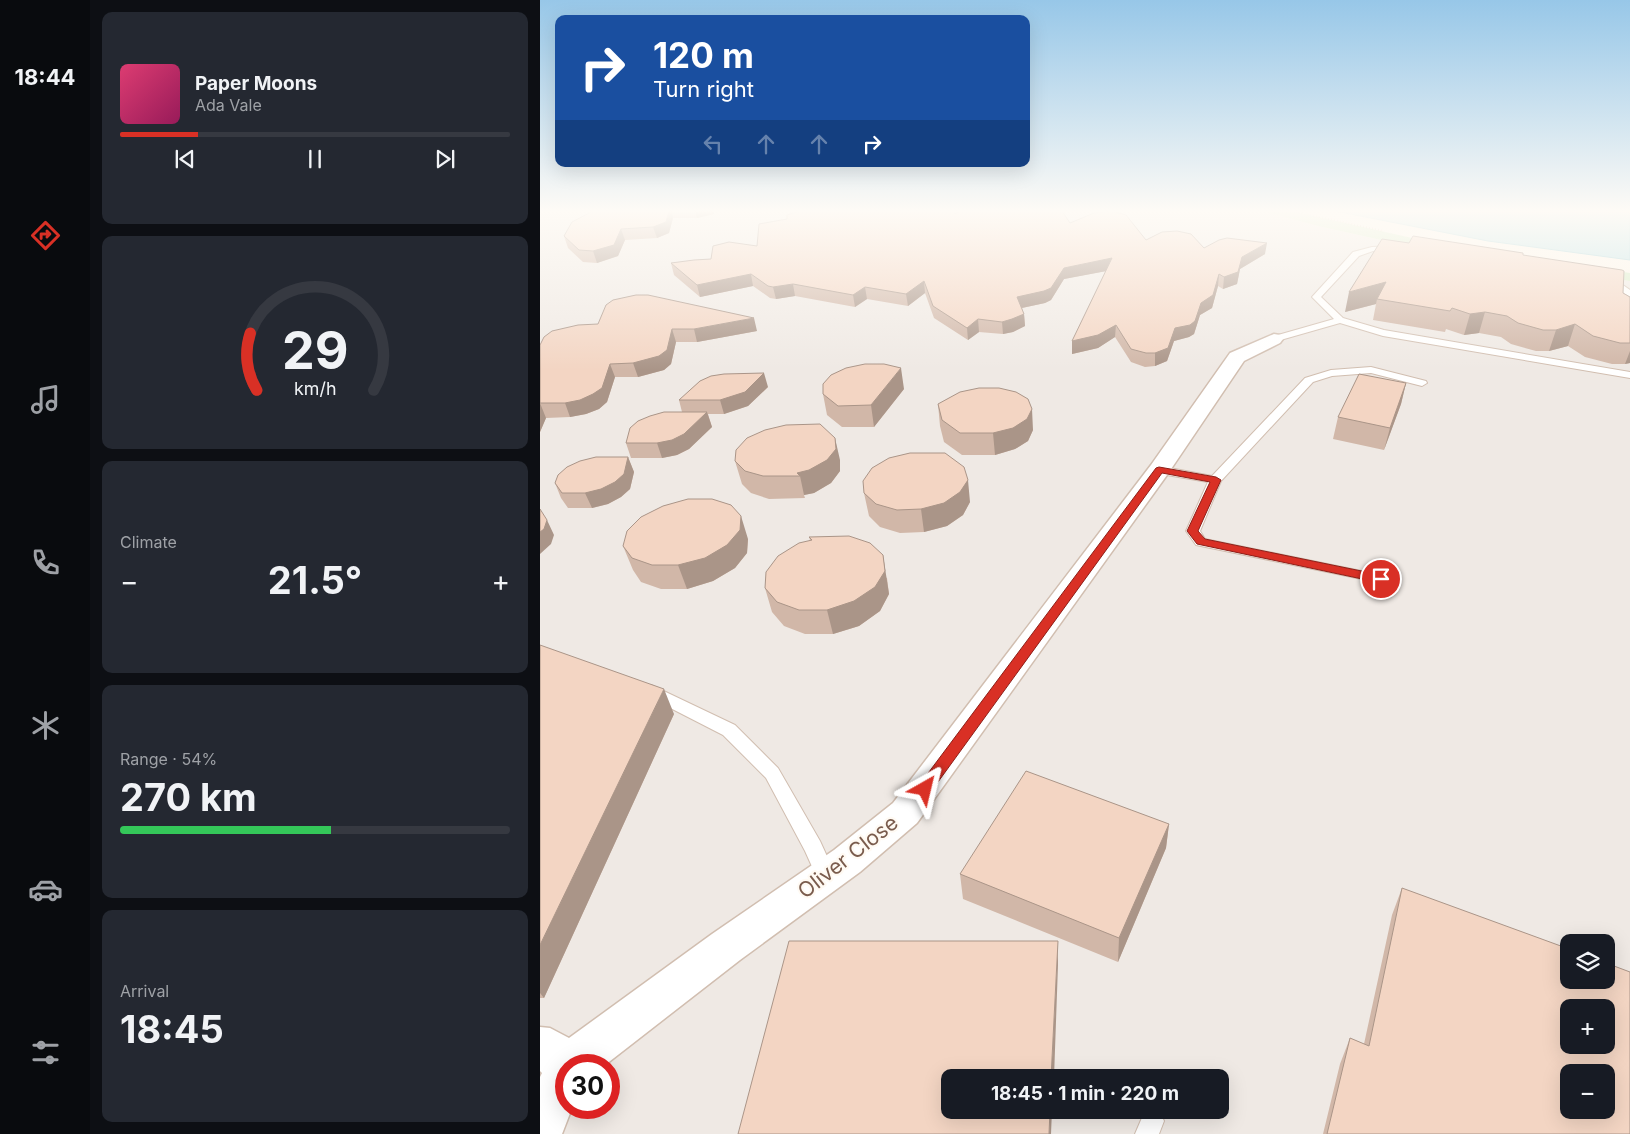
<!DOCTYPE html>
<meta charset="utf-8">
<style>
body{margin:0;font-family:Inter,sans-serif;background:#242831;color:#f1f3f6;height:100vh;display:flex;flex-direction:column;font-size:19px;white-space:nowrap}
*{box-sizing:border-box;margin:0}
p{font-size:16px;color:#9ea1a6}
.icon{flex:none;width:28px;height:28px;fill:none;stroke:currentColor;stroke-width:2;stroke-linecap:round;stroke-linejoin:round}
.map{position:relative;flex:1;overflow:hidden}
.details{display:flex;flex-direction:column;gap:12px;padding:12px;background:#0d0f14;width:450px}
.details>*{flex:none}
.banner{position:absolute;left:15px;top:15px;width:475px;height:152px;border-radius:10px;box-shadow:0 5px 20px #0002;background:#1a4fa0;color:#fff;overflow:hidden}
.controls{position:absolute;left:1020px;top:934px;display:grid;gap:10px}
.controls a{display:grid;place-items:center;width:55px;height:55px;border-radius:10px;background:#171b24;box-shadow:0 5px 20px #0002;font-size:25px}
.speed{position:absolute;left:15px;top:1054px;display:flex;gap:10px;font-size:25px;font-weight:700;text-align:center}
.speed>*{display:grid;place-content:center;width:65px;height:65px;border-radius:50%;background:#171b24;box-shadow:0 5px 20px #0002;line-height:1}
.speed .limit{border:8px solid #d22;background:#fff;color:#111}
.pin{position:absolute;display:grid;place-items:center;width:42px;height:42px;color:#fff;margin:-21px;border:2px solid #fff;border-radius:50%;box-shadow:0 1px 5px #0007}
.me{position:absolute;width:55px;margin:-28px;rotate:37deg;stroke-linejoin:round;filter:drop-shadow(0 0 4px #0008)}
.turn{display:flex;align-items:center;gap:18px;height:105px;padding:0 15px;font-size:22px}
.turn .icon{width:65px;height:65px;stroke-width:2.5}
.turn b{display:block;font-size:35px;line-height:42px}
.lanes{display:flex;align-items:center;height:48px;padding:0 15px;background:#0003;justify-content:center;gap:25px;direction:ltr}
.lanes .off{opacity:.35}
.big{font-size:38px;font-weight:700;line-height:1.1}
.details .widget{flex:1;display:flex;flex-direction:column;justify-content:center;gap:8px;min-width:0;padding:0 18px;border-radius:10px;background:#242831}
.details .dial{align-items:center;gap:0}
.dial svg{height:130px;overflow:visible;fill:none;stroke:#363941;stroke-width:7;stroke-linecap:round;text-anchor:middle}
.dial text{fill:#f1f3f6;stroke:none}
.song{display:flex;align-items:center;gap:15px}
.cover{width:60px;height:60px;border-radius:8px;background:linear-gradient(135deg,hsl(340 70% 55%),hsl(330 70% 35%))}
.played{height:5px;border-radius:2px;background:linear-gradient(90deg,#d93025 20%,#363941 20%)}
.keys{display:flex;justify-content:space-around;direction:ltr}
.heat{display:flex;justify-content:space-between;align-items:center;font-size:28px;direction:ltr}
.charge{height:8px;border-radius:4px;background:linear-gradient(90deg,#34c759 54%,#363941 0)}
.trip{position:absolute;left:401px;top:1069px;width:288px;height:50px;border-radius:10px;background:#171b24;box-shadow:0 5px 20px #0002;font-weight:700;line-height:50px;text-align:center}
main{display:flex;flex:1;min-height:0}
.menu{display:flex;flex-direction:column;width:90px;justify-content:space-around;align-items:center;background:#090b0e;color:#9ea1a6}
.menu .icon{width:35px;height:35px}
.menu .selected{color:#d93025}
.menu b{font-size:22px;color:#f1f3f6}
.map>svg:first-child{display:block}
</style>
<main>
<nav class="menu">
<b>18:44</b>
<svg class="icon selected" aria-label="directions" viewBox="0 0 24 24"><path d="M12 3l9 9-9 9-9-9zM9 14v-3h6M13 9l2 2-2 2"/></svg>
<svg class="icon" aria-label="music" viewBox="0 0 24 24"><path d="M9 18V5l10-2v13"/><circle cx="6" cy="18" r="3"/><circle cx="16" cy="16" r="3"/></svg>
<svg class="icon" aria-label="phone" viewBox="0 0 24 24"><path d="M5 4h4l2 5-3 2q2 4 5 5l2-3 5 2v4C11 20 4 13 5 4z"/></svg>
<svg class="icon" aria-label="climate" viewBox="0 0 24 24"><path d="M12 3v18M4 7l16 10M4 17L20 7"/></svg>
<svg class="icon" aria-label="car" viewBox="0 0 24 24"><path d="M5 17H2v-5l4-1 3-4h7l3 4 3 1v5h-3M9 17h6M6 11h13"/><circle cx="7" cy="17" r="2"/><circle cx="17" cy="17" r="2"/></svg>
<svg class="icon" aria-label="filters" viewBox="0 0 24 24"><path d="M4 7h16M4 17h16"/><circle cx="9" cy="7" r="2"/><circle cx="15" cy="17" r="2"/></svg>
</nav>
<section class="details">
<div class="widget">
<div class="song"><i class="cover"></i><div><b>Paper Moons</b><p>Ada Vale</p></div></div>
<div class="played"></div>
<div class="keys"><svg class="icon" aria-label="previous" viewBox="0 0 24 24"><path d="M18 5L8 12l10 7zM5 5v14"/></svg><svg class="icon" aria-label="pause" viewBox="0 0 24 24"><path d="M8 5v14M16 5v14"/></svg><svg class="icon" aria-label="next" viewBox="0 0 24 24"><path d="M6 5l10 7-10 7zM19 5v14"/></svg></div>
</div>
<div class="widget dial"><svg viewBox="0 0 100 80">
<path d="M14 69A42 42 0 1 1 86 69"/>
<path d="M14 69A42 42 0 0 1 10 34" stroke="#d93025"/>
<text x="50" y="56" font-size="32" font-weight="700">29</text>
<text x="50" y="72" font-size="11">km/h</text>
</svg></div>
<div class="widget"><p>Climate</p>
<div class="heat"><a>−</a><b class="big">21.5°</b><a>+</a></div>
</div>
<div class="widget"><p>Range · 54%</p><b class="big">270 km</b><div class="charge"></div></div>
<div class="widget"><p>Arrival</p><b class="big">18:45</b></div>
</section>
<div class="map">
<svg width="1090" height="1134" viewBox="0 0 1090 1134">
<rect width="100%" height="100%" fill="#fdf6ec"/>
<path fill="#efe9e4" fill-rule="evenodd" d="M0,211H723L778,226L900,253L1090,281V1134H0ZM1029,942H1066V980H1029ZM1029,1008H1066V1045H1029ZM26,1065H69V1108H26ZM1029,1072H1066V1110H1029ZM410,1078H680V1110H410Z"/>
<path fill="#d8ecc9" d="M723,211H751L899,244L1090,273V281L900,253L778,226Z"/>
<path fill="#bfe3e8" stroke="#a5d3da" d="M795,211H1090V260L948,241Z"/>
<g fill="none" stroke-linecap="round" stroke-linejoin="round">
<g stroke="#d1beb0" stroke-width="2">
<path id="service" d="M856,246V250L833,251L819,256L781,297L803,318L844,330L1090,372V378L843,336L800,323L737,341H731V337L794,319L772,297L813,252L832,247Z
M1066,280L1080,283L1090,290V297L1074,287L1063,285V281Z
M831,367L886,381L887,383L882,386L831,373L792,376L773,382L681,481L660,531L665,539L841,575L846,576L848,579L846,582L841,583L656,545L646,531L668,482L615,473L613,470L615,467L619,466L672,476L765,378L791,370Z
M111,685L195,725L238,768L280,841L296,876L293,882L286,885L279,882L265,851L226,778L183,735L105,695L103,691L105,687Z
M610,1110L620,1113L624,1121L619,1134H595L604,1113Z"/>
</g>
<g stroke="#d1beb0" stroke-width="3">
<path id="minor" d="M734,334L740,335L743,339L740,343L704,361L627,475L377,823L320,872L200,960L65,1065H26V1108H32L22,1134H0V1077L2,1073L0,1071V1027L10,1028L29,1038L172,934L294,850L353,803L611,465L690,353Z"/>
</g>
<path stroke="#d9b8a5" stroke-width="2" stroke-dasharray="0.5 2.5" stroke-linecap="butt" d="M753,211L843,231"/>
<use href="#service" fill="#fff" fill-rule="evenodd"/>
<use href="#minor" fill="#fff" fill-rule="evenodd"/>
</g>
<path fill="#d1b7a8" d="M53,211H174V214L157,218H133L129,233L117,238L85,240L78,256L57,263L43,262L28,248L24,236Z
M415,214L530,223L606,240L664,248L725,254L700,269L697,284L683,289L678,286L672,308L660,315L654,334L649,337L634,341L627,361L615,366L605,367L591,362L575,337L558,348L532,354V341L566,271L524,279L511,300L505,303L482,308L484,314L485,326L473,332L463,334L439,332L428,340L394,318L385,293L368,306L327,299L315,307L255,296L236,299L230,298L213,286L160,297L134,275L131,263L171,259L217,246Z
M869,243L983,255L1090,297V363L1085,364H1072L1045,357L1028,346L1009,351H996L971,344L961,337L939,333L924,335L906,329L905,332L833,320L836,304L805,312Z
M38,325L217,331L157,342H136L131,364L124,370L98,377H75L67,402L59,409L46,414L30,417L6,418L0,432V345Z
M866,383L861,404L844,450L793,439L798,417Z
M228,387L208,406L184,414H168L172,427L149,449L137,455L122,458H91L86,443L142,412L139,400Z
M364,389L334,427H302L287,415L283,394Z
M398,404L493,430L488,441L475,449L455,455H422L404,442L400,426Z
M88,457L94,472L90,489L81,497L68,504L52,508H28L21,498L15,483Z
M300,460V471L291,483L274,493L264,495L265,498L229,499L211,493L202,484L195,461Z
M324,493L430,502L423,515L407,526L384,532L360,533L340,527L329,516Z
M269,537L347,578L349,594L340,611L319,626L293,634H265L244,626L232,612L225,588L270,540Z
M208,539L207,553L195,568L173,581L147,589H121L101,582L93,570L83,546Z
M0,645L134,714L4,998H0Z
M629,824L626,848L578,962L423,899L420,874Z
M862,888L1090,1134H783L800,1064L810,1038L824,1044L852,915Z"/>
<path fill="#aa9588" d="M129,211H132L133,218L129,233L117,238L113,227Z
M155,211H174V214L157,218Z
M81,229L85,240L78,256L57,263L53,251Z
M727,243L725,254L700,269L697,284L683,289L684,277L702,257Z
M572,258V270L524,279L511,300L505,303L477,309V297L524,268Z
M211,274L213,286L160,297L157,285Z
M679,274L678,286L672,308L660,315L654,334L649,337L634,341L627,361L615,366V353L635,328L661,303Z
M384,281L385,293L368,306L366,294Z
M846,282L837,299L836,304L805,312L809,292Z
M253,284L255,296L236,299L233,287Z
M325,287L327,299L315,307L313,295Z
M945,312L939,333L924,335L930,314Z
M484,314L485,326L473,332L463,334L462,322Z
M214,318L217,331L157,342L154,329Z
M438,319L439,332L428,340L427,328Z
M1035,324L1028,346L1009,351L1016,330Z
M576,325L575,337L558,348L532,354V341Z
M132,329L136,342L131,364L124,370L98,377L93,363Z
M1090,351V363L1085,364Z
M70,364L75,377L67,402L59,409L46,414L30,417L25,403Z
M361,368L364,389L334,427L331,405Z
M224,373L228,387L208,406L184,414L180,400Z
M866,383L861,404L844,450L850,428Z
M0,403L6,418L0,432Z
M492,409L493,430L488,441L475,449L455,455L453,433Z
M167,412L172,427L149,449L137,455L122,458L117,443Z
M295,438L300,460V471L291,483L274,493L264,495L260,476L257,473Z
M88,457L94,472L90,489L81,497L68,504L52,508L45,493Z
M428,480L430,502L423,515L407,526L384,532L381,509Z
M201,516L208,539L207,553L195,568L173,581L147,589L138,565Z
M7,520L14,535L11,544L0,554V532Z
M343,555L349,594L340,611L319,626L293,634L287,610Z
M124,689L134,714L4,998L0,993V945Z
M629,824L626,848L578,962L579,938Z
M518,941V965L514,1078H511Z
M510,1110H512L511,1134H509Z"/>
<path fill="#f3d5c3" stroke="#aa9588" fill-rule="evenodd" d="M53,211H129L126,222L113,227L81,229L74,245L53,251L39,250L24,236L32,222Z
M260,211H413L415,214L420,211H522L530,223L554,213L571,211L586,215L606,240L622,232L637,231L651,234L664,248L679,240L687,238L727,243L702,257L698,272L684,277L679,274L673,295L661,303L655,321L650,325L635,328L628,348L615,353H606L591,349L576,325L558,335L532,341L572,258L524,268L511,288L504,291L477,297L484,314L472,319L462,322L438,319L427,328L393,306L384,281L366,294L325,287L313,295L253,284L233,287L228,286L211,274L157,285L131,263L154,260L171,259L173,246L189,242L217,246L219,224L247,219V215Z
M873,236L983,253V255L1082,270L1084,271L1083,293L1090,297V343H1080L1053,336L1035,324L1016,330H1003L978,323L967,316L945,312L930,314L912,308L910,311L837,299L846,282L809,292L842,239L869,243Z
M96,295H108L214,318L154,329H132L127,350L119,356L93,363L70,364L62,388L53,394L40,400L25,403H0V345L4,337L12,331L38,325L58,324L66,305L73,300Z
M325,364H344L361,368L331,405L298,406L283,394V384L291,375L306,368Z
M224,373L205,392L180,400H139L160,381L171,376L184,374Z
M819,374L866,383L850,428L798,417Z
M439,388H459L476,392L488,399L492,409L487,419L473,428L453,433H420L402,420L398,404L420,392Z
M124,412H167L144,434L132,440L117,443H86L90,428L98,421L110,416Z
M280,424L295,438L296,449L287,460L269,470L257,473L260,476H223L205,471L195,461L196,450L207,438L225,430L246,425Z
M370,453H405L424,467L428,480L420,492L404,503L381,509L357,510L336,504L324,493L323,481L332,468L349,458Z
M56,457H88L84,474L75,482L61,489L45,493H22L15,483L18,475L27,467L40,461Z
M148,499H172L191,505L201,516L200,530L187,545L165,558L138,565H112L92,558L83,546L87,531L101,517L123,506Z
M0,509L7,520L4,529L0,532Z
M309,536L330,543L343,555L345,571L335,587L314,601L287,610H259L237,602L225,588L226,572L238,556L259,543L272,540L269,537Z
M0,645L124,689L0,945Z
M486,771L629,824L579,938L420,874Z
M862,888L1029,949V980H1066V963L1090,972V1134H787L810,1038L829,1046ZM1029,1008H1066V1045H1029ZM1029,1072H1066V1110H1029Z
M249,941H518L511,1078H410V1110H510L509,1134H198Z"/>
<linearGradient id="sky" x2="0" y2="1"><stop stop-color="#97c7e8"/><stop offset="0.57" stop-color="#fefbf6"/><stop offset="1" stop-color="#fefbf6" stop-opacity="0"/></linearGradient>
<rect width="1090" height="370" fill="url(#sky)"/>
<path fill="#d93025" stroke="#8d1f18" d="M619,467L676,477L681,480L658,531L665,539L841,575L847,579L841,583L657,544L647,531L670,482L622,473L390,793L385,795L380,793L377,789L380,784L616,468Z"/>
<g text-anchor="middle" stroke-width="4.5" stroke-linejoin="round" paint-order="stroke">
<g font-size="21" fill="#7a5c4d" stroke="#fffaf3">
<text transform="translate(308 857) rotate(-38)" y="7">Oliver Close</text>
</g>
</g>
</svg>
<div class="controls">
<a><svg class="icon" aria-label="layers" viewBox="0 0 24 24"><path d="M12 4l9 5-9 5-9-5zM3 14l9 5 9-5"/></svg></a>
<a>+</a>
<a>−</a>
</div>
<div class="speed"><div class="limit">30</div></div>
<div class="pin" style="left:841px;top:579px;background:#d93025"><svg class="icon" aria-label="arrive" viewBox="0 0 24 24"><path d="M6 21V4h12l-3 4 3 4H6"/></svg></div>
<svg class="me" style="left:385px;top:789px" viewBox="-20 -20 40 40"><path d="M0-17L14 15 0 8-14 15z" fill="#d93025" stroke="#fff" stroke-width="4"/></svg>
<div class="trip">18:45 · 1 min · 220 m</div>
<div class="banner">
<div class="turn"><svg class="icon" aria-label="right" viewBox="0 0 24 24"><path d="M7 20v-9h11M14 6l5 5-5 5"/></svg><div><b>120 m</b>Turn right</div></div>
<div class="lanes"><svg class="icon off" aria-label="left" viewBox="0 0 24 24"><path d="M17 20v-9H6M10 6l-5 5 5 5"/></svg><svg class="icon off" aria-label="ahead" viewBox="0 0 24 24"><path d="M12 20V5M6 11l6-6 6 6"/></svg><svg class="icon off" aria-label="ahead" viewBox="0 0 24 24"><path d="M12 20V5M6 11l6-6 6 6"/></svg><svg class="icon" aria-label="right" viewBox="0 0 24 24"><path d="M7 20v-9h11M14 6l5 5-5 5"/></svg></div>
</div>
</div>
</main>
